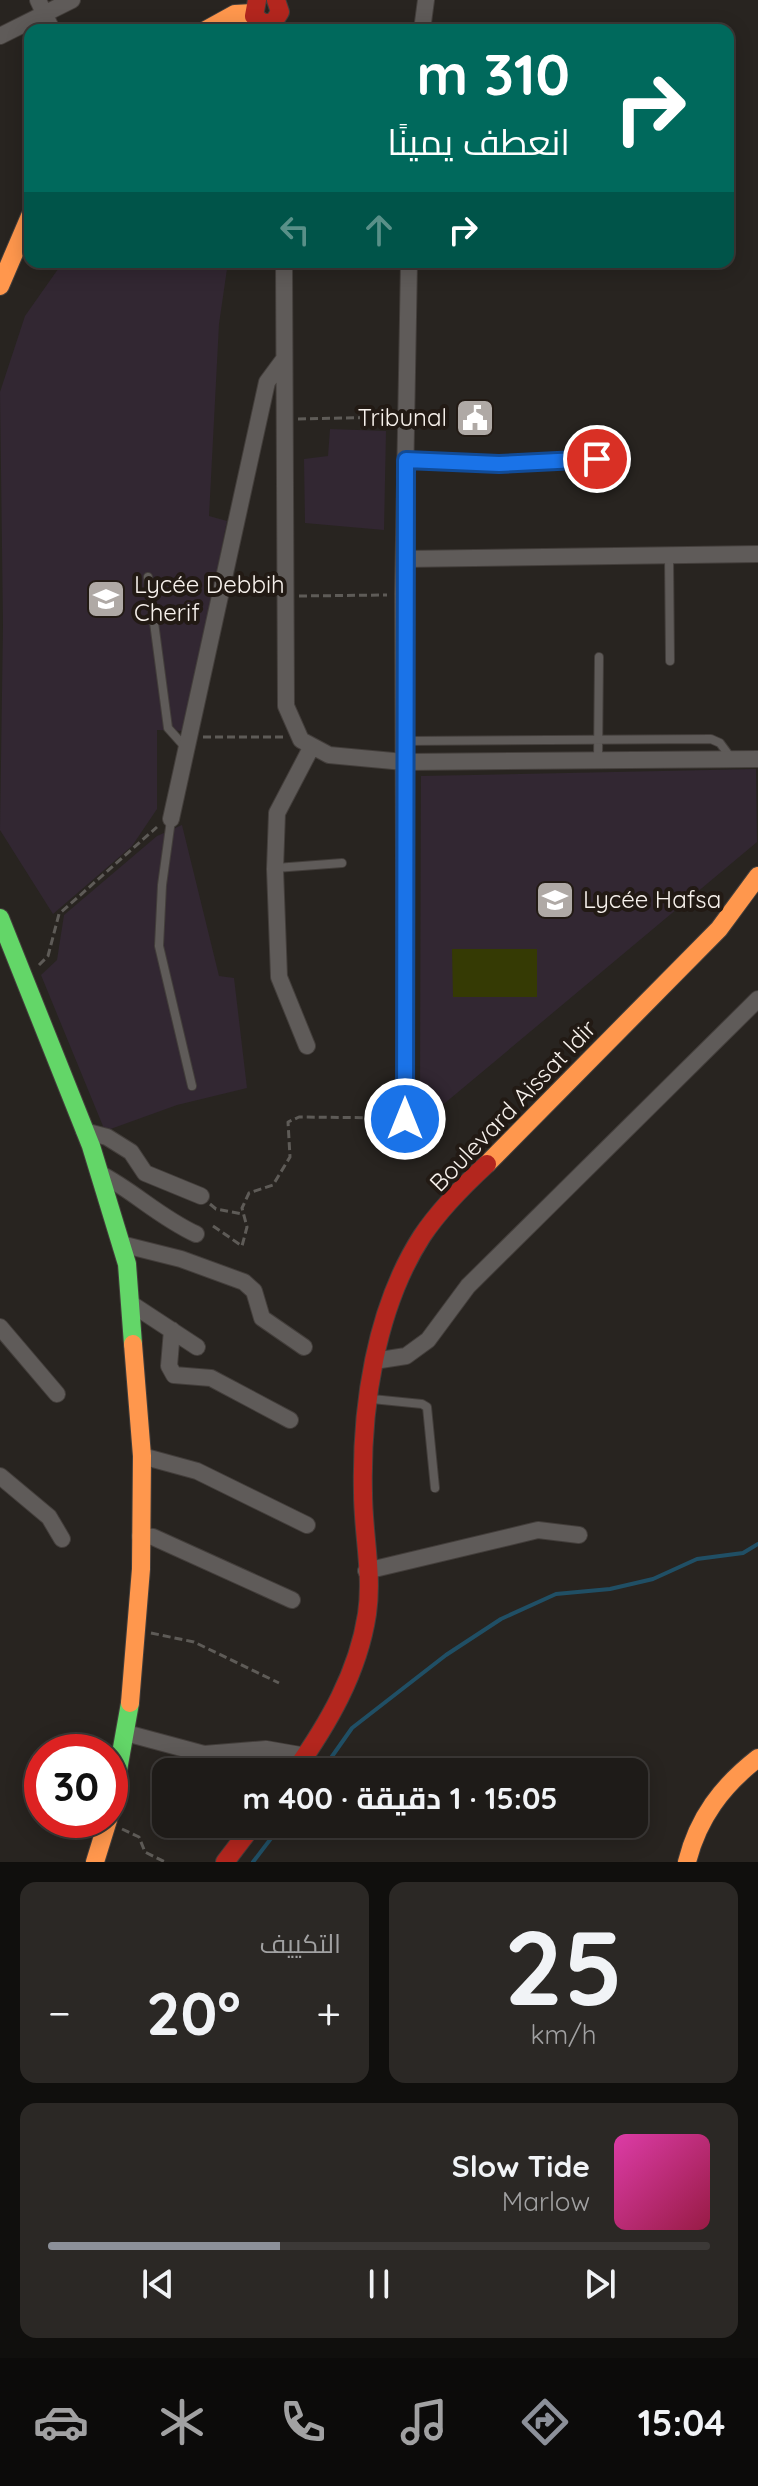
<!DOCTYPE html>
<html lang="ar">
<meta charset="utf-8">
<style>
body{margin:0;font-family:Quicksand,Cairo,sans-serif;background:#2b2825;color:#f1f3f6;direction:rtl;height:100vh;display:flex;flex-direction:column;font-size:30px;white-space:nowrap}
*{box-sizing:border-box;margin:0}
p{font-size:26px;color:#a1a1a2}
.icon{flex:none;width:44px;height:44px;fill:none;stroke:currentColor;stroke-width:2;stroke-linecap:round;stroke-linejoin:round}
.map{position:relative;height:1862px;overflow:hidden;direction:ltr}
.panel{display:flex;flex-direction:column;gap:20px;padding:20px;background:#100f0d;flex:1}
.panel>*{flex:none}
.hud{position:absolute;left:24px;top:24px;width:710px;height:244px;border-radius:16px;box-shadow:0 4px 20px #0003,0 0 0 2px #3c3937;direction:rtl;background:#00695c;color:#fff;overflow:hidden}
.speed{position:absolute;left:24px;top:1734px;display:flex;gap:16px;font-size:40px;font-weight:700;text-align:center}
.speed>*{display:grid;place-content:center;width:104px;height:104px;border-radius:50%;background:#1e1b18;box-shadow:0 4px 20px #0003,0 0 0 2px #3c3937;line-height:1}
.speed .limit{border:12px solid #d22;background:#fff;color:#111}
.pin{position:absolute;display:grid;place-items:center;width:68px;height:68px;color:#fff;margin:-34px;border:4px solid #fff;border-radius:50%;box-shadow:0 2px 8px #0007}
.me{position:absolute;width:88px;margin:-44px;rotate:0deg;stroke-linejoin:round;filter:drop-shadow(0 0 6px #0008)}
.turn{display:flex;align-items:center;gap:28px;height:168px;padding:0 32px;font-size:36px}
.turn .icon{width:104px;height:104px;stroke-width:2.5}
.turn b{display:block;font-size:56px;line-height:68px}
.lanes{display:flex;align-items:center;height:76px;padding:0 32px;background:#0003;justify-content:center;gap:40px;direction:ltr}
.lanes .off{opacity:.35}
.big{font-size:60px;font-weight:700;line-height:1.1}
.panel .widget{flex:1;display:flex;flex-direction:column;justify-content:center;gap:12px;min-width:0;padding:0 28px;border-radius:16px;background:#2b2825}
.panel .dial{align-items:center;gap:0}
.dial b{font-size:104px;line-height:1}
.song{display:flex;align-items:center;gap:24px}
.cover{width:96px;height:96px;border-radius:12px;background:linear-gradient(135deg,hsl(320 70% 55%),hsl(340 70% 35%))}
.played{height:8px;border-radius:4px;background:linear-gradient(90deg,#8c9099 35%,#3c3937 35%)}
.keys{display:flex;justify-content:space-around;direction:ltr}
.heat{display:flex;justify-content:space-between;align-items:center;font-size:44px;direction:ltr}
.panel .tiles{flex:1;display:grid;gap:20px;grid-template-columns:1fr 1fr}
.widget:last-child{grid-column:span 2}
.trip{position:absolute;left:152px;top:1758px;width:496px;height:80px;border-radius:16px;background:#1e1b18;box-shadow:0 4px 20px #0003,0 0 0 2px #3c3937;font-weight:700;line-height:80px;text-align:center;direction:rtl}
.tab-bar{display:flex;height:128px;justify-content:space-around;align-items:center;background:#0c0b0a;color:#a1a1a2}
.tab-bar .icon{width:56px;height:56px}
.tab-bar .active{color:#8c9099}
.tab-bar b{font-size:36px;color:#f1f3f6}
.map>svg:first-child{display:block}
</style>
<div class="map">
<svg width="758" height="1862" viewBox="0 0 758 1862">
<rect width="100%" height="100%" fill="#282420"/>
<path fill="#322732" d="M63,262H228L219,324L209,516L227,521L185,731L157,730V809L132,846L53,914L0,830L3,625L0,392L25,316Z
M330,429L386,431L384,530L305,523L304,459L328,456Z
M756,769L757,842L445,1103L420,1104L421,776Z
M182,825L219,976L234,978L247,1088L177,1105L105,1131L41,975L57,960L64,915L157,836Z"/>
<path fill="#353a04" d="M452,949H537V997H453Z"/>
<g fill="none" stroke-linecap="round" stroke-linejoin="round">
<path stroke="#204f65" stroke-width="4" d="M321,1772L352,1728L446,1655L501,1619L556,1594L610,1589L653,1579L697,1559L743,1553L758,1544
M253,1862L282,1824"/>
<g stroke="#433e3b" stroke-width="10">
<path id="lane" d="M669,556L670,661
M148,577L168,728L185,747
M404,741L711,739L720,743L731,758
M598,760L599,657
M171,820L162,885L159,946L192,1086
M276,868L342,863
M372,1399L422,1404L427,1407L435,1488"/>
</g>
<g stroke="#433e3b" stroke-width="18">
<path id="street" d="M38,0L52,30
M422,30L426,0
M0,36L72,0
M284,262L286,706L301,740L329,755L404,762L758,759
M406,460L499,464L597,459
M404,559L758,554
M171,819L267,382L284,359
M307,1046L279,977L275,869L277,813L311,748
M405,1119L403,594L409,262
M84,1131L107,1137L131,1152L145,1173L201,1196
M99,1173C134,1191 159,1217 196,1234
M121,1244L181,1259L244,1282L254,1291L262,1318L304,1347
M130,1303L197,1347
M0,1327L57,1394
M172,1330L169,1366L174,1375L211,1378L290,1420
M374,1361L406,1356L428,1340L468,1286L758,999
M142,1456L197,1471L307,1525
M0,1476L49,1517L62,1539
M140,1536L153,1537L292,1600
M366,1571L538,1530L579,1535
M126,1733L204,1754L266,1749L306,1756"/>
</g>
<g stroke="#433e3b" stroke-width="20">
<path id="fast" d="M0,918L91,1146L127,1264L133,1344
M110,1815L130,1703"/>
</g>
<g stroke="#433e3b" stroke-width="20">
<path id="slow" d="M206,30L235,14L253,13
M0,286L30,216
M487,1164L719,929L758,876
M130,1703L141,1569L142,1456L133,1344
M95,1862L108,1820
M687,1862C698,1818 722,1786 758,1758"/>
</g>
<g stroke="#433e3b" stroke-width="20">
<path id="jam" d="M257,0L254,16L263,23H273L280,12L276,0
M294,1772C328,1724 358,1673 367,1614C373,1574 363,1533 363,1493C361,1408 375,1309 422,1236C440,1209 463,1186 487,1164
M225,1862L254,1824"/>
</g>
<path stroke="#5e5b57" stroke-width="3" stroke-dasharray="8 4" stroke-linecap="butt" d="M298,419L391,417
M299,596L387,595
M203,737H284
M39,965L48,956L59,914L157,827
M210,1204L216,1209L243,1214
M213,1226L242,1246L247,1227L242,1208L249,1193L273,1185L290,1157L288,1122L299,1117L392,1118
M151,1633L194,1642L279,1683
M122,1829L139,1837L145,1852L165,1862"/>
<use href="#lane" stroke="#5f5b59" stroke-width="8"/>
<use href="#street" stroke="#5f5b59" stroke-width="16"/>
<use href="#fast" stroke="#63d668" stroke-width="18"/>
<use href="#slow" stroke="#ff974d" stroke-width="18"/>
<use href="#jam" stroke="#b3261e" stroke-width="18"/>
</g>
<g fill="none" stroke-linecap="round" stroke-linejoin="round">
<g stroke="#114b97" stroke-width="20">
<path id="route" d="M405,1119L406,460L499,464L597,459"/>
</g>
<use href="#route" stroke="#1a73e8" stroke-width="14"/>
</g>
<defs>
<g id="civic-square" transform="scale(2)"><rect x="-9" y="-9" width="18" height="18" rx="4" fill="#afa9a5" stroke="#221a14"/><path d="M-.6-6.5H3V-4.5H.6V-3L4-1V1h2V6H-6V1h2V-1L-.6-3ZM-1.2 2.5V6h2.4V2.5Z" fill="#fff"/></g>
<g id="school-square" transform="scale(2)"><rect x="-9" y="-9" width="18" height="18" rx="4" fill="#afa9a5" stroke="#221a14"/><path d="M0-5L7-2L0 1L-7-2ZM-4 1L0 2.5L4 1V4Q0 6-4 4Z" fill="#fff"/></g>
</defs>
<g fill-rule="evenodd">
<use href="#civic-square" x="475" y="418"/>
<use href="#school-square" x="106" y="599"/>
<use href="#school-square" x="555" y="900"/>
</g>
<g text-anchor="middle" stroke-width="8" stroke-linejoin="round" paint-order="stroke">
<g font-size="24" fill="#f7f1ec" stroke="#221a14" text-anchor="start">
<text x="447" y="426" text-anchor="end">Tribunal</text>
<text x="134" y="593">Lycée Debbih<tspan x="134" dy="28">Cherif</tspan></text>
<text x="583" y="908">Lycée Hafsa</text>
</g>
<g font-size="24" fill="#f7f1ec" stroke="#221a14">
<text transform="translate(513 1106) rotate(-46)" y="8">Boulevard Aissat Idir</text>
</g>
</g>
</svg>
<div class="speed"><div class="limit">30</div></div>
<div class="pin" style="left:597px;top:459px;background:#d93025"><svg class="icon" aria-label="arrive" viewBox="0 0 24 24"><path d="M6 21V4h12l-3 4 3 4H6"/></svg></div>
<svg class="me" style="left:405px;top:1119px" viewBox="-20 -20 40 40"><circle r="17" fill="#1a73e8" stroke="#fff" stroke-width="3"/><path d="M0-11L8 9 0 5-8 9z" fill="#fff"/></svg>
<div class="trip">15:05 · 1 دقيقة · 400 m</div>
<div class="hud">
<div class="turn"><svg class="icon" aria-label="right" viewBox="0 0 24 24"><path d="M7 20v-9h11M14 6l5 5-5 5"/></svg><div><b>310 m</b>انعطف يمينًا</div></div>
<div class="lanes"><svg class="icon off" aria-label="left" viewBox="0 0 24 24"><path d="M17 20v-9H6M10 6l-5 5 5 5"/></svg><svg class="icon off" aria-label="ahead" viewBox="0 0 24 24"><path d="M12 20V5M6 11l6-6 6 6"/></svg><svg class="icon" aria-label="right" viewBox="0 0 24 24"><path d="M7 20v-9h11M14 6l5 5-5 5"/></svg></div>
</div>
</div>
<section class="panel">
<div class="tiles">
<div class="widget dial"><b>25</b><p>km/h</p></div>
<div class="widget"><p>التكييف</p>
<div class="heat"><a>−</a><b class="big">20°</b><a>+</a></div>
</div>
<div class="widget">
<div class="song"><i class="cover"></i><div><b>Slow Tide</b><p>Marlow</p></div></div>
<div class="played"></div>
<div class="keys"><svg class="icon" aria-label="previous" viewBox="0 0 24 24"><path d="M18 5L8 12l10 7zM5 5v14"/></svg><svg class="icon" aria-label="pause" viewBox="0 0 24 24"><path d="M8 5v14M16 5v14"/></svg><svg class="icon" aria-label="next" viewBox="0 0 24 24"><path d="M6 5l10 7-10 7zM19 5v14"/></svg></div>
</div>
</div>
</section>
<nav class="tab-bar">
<b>15:04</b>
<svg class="icon active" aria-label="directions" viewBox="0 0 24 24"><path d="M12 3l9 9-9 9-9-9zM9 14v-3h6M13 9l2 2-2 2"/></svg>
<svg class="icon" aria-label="music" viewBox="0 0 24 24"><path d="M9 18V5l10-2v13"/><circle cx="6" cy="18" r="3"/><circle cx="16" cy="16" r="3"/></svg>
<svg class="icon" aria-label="phone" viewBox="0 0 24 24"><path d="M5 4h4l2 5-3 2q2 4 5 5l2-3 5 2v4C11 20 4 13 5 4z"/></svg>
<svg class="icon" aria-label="climate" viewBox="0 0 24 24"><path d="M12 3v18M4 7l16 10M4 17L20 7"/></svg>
<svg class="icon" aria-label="car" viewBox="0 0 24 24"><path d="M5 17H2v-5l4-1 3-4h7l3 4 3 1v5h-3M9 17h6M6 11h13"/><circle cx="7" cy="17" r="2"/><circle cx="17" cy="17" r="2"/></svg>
</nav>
